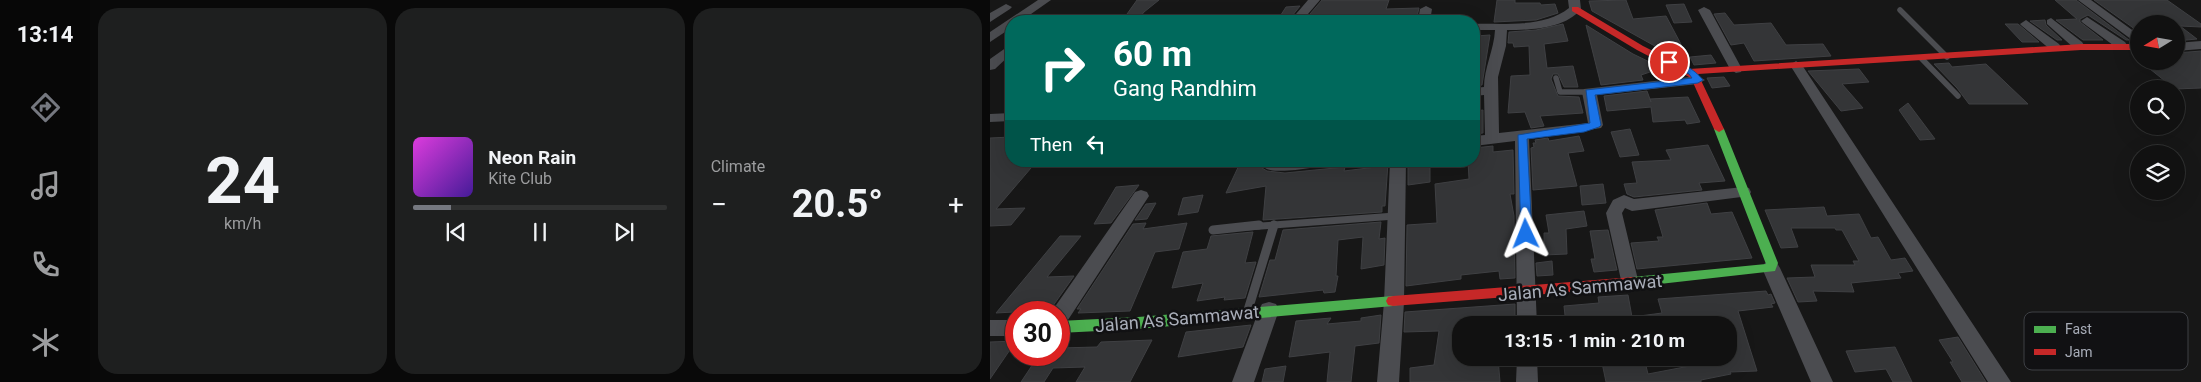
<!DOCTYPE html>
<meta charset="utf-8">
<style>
body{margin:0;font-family:Roboto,sans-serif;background:#1e1f1f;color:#f1f3f6;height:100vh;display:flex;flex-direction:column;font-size:19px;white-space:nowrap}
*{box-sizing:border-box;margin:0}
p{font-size:16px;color:#9c9d9f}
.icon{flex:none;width:28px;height:28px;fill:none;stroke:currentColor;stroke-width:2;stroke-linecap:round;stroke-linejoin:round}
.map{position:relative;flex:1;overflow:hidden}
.panel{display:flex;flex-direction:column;gap:8px;padding:8px;background:#090909;width:900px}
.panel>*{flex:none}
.banner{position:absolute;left:15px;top:15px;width:475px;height:152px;border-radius:20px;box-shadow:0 5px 20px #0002,0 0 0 1px #303131;background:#00695c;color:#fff;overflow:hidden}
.needle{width:32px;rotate:259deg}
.tools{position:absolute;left:1140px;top:15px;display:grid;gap:10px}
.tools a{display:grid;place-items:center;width:55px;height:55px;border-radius:50%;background:#111;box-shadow:0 5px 20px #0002,0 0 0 1px #303131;font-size:25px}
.speed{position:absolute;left:15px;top:301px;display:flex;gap:10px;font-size:25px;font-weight:700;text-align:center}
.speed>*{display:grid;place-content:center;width:65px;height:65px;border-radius:50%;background:#111;box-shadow:0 5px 20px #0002,0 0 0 1px #303131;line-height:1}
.speed .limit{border:8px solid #d22;background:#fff;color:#111}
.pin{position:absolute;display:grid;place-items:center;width:42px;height:42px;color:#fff;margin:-21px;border:2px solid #fff;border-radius:50%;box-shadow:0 1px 5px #0007}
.me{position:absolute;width:55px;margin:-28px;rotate:358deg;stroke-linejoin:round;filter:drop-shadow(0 0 4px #0008)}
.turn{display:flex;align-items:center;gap:18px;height:105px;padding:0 25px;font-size:22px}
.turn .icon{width:65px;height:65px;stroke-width:2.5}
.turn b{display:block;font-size:35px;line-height:42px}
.then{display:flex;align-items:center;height:48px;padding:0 25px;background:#0003;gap:10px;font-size:19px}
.big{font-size:38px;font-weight:700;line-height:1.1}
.panel .tile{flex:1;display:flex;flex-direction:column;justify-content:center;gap:8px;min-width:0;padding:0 18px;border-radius:20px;background:#1e1f1f}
.panel .dial{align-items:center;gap:0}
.dial b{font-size:65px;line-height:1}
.song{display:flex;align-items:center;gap:15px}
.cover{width:60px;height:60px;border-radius:8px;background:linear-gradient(135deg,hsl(300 70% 55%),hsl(260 70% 35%))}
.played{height:5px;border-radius:2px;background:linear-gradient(90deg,#757880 15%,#303131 15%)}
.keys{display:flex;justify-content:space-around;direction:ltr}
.heat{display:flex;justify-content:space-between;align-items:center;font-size:28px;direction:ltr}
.panel .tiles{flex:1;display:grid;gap:8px;grid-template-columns:repeat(3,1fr)}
.trip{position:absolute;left:462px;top:316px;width:285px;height:50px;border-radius:20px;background:#111;box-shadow:0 5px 20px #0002,0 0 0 1px #303131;font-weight:700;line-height:50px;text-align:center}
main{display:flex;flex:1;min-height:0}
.tab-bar{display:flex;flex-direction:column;width:90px;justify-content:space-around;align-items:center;background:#070707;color:#9c9d9f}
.tab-bar .icon{width:35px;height:35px}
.tab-bar .selected{color:#757880}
.tab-bar b{font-size:22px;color:#f1f3f6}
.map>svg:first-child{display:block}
</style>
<main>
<nav class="tab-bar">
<b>13:14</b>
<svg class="icon selected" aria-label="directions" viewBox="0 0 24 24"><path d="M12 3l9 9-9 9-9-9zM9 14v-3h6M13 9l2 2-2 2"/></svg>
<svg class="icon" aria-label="music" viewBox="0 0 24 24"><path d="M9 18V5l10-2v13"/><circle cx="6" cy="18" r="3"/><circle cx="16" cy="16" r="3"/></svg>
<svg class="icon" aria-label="phone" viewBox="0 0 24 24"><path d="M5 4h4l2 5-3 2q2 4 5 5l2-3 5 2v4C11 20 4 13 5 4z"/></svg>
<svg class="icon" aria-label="climate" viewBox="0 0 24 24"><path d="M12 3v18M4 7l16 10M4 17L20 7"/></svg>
</nav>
<section class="panel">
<div class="tiles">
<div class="tile dial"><b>24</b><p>km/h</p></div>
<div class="tile">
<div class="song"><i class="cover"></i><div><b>Neon Rain</b><p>Kite Club</p></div></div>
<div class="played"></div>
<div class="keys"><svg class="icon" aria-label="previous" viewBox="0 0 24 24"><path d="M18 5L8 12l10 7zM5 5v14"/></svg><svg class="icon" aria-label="pause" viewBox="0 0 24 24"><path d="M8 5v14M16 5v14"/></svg><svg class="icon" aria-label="next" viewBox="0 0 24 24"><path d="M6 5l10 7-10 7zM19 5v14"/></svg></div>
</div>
<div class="tile"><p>Climate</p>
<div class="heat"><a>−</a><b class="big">20.5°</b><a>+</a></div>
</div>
</div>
</section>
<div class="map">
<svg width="1211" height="382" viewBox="0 0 1211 382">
<rect width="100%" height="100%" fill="#171717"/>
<path fill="#343537" stroke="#3f4043" d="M147,0H169L154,12L147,21H132Z
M332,0H399L396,9L429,8L426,21H314Z
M507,0H525V3H550L551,5L565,4L568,13L546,20L504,22Z
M636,0L643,19L676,16L693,48L672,50L602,11L599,1Z
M1065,0H1086L1139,40H1136L1098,15L1090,19V22L1113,40H1093L1066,20L1087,19Z
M1104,0H1177L1211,24V27L1190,26L1207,39L1186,41V24H1149V32Z
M694,4L702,22L684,23L676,5Z
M310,6L298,21H287L296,7Z
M735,13L744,25L781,23L796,45L833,44L841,56L764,61L754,43L741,45L724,14Z
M1055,20L1056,25L1072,40H1067L1040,21Z
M573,24L578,41L554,44L557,68L583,66L588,87H574L568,74H563L561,79L568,96L589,97L593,113L550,116L554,126L541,128L535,112L518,113L521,76L540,75L539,46L524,47L523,43H518L519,32L546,30Z
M1015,24H1028L1049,42H1032Z
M596,25L643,54L672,68L651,75L653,80L611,85Z
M500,35L492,85L484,86L486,36Z
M1211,51V88L1185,89L1150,61H1186V53Z
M721,55L726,63L704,65L700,57Z
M959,63L962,67L996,64L1038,104H979L967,88L944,64Z
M869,69L879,82L852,84L873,108L851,111L818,71Z
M734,77L740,86L722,88L717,78Z
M657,91L661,102L660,99L698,97L710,122L697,124L695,120L663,122L661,107L617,111L614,96Z
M918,103L945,139L930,140L909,110Z
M493,110V133L484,134V111Z
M640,129L649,155L630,157L621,132Z
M589,136L594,151L578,153L587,186L543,190L541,148L544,147L543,143H546L545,140L558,138L559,141Z
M21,137V161H47L6,209L35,208L21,225L0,226V138Z
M718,145L735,181L709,183L712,190L644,197L637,194L634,184L647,183L642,162L681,160L676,150Z
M503,146V152L523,150L524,194H520L524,216L525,278L510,279L509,271L471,275V279L416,286L417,225L447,223L445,184L479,179L478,161H484V148Z
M251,161H274L272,168L277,171L295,173L355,167L354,171L386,167V164L398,163L395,206H392V212L273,220L276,186L236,193Z
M418,161H440V182L418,185Z
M613,184L616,203L592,205L590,186Z
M149,185L121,223L104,224L126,187Z
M213,195L208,212L188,215L193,198Z
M166,203L157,219L145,220L156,204Z
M717,203L721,214L742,212L762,258L647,269L641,243L669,241L667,237H673L665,210Z
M834,207L837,216L869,214L881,238L888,237L901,260L915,258L923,271L908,273L911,278L861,283L864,292L823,291L827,301L808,302L797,278L825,277L821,265H865L863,261H869L852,230H846L845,228H801L808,247L791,248L775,210Z
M594,211L597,226L576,229L577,254L554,255V233H559L556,215Z
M391,222L389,239L395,238L394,265L371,269L373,237L348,240L346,276H348L345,292L334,293L333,290L269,297L280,260H285L293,230Z
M156,223L153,229L197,223L189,249L165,252L140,311L88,313L91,309H87L143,224Z
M618,230L627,270L604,272L601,259H605L600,231Z
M263,232L255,263L266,262L255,298L234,300L235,297L207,301L213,283L182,288L193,252L217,249L221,236Z
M70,236H91L57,277L84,276L60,310L6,313Z
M562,261L563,275L547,276L546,263Z
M776,291L778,295L781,294L785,303L781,304L783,307L748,311L767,371L740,372L741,374L711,380V382H616L611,358H629L631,365L655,362L658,374L710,364L708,358H739V325H576L574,306L609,303L608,297L638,295L642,317L672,313L668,299Z
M525,304V325H471V360L478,359V362L508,358L510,382H420V368L444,365L449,331L414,332L415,312Z
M391,315L389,343L365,346L361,382H337L340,352L299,357L306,321L341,318L337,324L371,321V318Z
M261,325L253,347L188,357L196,332Z
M968,337L996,382H972L960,362H963L949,340Z
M162,340L140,382H86L95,367L63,368L54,382H31L49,355H69V348L107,347L111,342Z
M26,341L0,379V342Z
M905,347L922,382H903L896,369L865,372L856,351Z
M296,366L293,382H272L275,369Z"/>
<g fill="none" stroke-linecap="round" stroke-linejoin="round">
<path stroke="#4b4c50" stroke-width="5.5" d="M910,10L957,57
M931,58L968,96
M566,78L570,92H599"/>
<path stroke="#4b4c50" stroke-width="7" d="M257,227L405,216
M283,227L284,224"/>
<path stroke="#4b4c50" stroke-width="9" d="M223,230L269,225
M258,310L284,225"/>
<path fill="#4b4c50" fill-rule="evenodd" d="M48,0H61L31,21H21V28L0,42V32Z
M318,0H330L312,21H300Z
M578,0H590L591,9C575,29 540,30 517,30L516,46L508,77L509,133L598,123L592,92L594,89L708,76L715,80L708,84L607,95L613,125L611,128L539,139L547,325H527L525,141L484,146V136L495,135L494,95L484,96V88L494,87C494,68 504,50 505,30H484V24C514,23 554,28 579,8Z
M1088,0H1101L1149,35V45Z
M16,4L22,7L20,9L0,22V13Z
M436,6L442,9L440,21H428L430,9Z
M714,7L720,10L752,69L751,72L746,73L740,69L708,10Z
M1097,17L1135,42L1137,45L1135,48H1127L1093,23L1091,21Z
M1061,18L1092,42L1094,45L1092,48H1084L1057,24V20Z
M1036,20L1069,44L1071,47L1069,50H1061L1032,26L1030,24Z
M1211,41V49L1186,51V43Z
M17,47L21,48V54L5,69L0,70V59Z
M806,61L812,65L1021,382H998L800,65Z
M21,113V121L0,122V114Z
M276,161H338C332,169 279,175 274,167Z
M400,161H416L414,302L409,382H387L394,302Z
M753,187L759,188L761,192L759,196L642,211L635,208L632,213L649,284L647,289L640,291L633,289L616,213L623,200L634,195L644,199Z
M151,190L157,192L159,196L76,323L69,325V312L62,311L145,192Z
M781,261L787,263L790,268L843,382H821L772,268L775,263Z
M279,302L286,304L289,310L264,382H242L269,310L272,304Z
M0,320H26V336H0Z
M527,358H547L548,382H526Z"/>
<path fill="#4caf50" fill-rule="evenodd" d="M729,126L734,129L788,263L785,271L643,287L638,286L637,282L638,278L643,277L776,264L724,129Z
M403,296L408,297L410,301L408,305L403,306L148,329L69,333V321L148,317Z"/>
<path fill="#c62828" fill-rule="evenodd" d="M582,7H588L653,46L699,69L1091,44H1149V50H1091L708,74L734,129L729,132L724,129L701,78L647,50L582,11Z
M643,277L648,278L649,282L648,286L643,287L403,306L398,305L396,301L398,297L403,296Z"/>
</g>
<path fill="#1a73e8" stroke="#114b97" d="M675,61C689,59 705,70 713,80L708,83L605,95L611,125L609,127L594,132L537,139L542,234L540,237H531L528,135L600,123L596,90L702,78L699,74L675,64Z"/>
<g text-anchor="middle" stroke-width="5" stroke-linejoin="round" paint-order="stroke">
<g font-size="18" fill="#a8adb8" stroke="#111113">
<text transform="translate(590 288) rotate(-5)" y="6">Jalan As Sammawat</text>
<text transform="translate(187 319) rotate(-5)" y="6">Jalan As Sammawat</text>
</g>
</g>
<rect x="1034" y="312" width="164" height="58" rx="8" fill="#111113" stroke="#3e4045" stroke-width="1"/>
<rect x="1044" y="326" width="22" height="7" fill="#4caf50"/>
<rect x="1044" y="349" width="22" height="6" fill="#c62828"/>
<g font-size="14" fill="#a8adb8">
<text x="1075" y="334">Fast</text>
<text x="1075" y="357">Jam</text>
</g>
</svg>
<div class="tools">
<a><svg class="needle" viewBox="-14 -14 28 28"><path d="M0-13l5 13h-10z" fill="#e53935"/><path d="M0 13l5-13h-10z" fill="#9c9d9f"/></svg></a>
<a><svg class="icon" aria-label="search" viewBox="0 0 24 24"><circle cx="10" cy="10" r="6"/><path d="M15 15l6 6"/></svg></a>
<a><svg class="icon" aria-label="layers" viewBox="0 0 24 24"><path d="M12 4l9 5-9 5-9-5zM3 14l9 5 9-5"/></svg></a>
</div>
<div class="speed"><div class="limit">30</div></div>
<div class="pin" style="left:679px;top:62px;background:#d93025"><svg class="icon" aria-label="arrive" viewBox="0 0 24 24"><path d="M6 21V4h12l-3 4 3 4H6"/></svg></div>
<svg class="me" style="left:536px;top:234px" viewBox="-20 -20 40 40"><path d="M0-17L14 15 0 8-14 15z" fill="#1a73e8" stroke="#fff" stroke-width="4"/></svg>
<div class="trip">13:15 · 1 min · 210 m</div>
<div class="banner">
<div class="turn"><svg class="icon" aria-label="right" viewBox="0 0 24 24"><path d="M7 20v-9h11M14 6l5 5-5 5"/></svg><div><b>60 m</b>Gang Randhim</div></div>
<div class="then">Then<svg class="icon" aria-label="left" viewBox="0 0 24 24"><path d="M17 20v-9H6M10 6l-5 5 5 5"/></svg></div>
</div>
</div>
</main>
